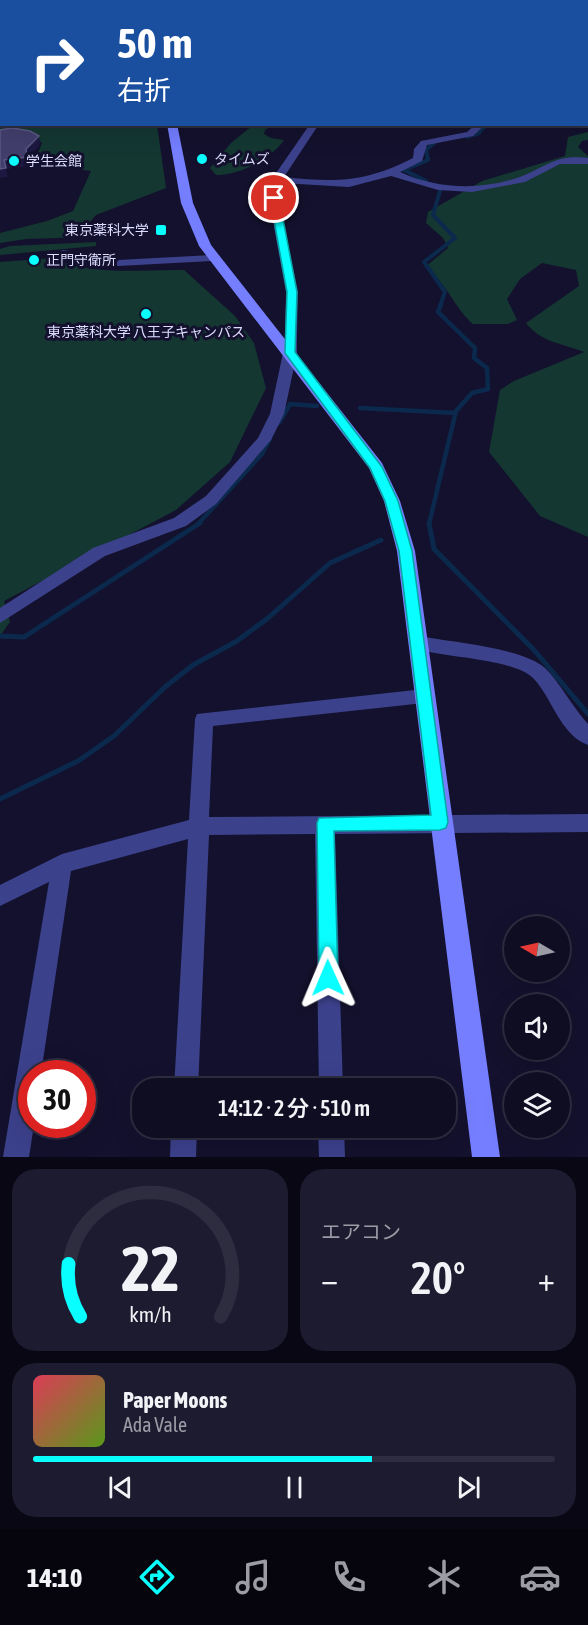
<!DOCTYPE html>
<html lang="ja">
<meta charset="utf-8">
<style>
body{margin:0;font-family:"Asap Condensed","Noto Sans JP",sans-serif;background:#1c1b2f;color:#f1f3f6;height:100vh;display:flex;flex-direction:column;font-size:22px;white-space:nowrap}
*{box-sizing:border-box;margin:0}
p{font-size:20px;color:#9b9ca5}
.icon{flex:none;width:33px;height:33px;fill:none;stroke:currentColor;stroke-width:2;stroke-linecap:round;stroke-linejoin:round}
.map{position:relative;height:1157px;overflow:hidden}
.panel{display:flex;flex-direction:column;gap:12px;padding:12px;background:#080713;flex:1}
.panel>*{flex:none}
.banner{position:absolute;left:0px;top:0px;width:588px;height:126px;box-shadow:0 6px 24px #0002,0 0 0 2px #2e2d40;background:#1a4fa0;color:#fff;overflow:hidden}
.needle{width:39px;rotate:279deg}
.tools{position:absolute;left:504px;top:916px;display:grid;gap:12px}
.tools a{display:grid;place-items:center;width:66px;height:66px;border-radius:50%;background:#0e0d22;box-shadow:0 6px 24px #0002,0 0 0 2px #2e2d40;font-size:30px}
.speed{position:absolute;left:18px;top:1060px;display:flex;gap:12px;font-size:30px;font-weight:700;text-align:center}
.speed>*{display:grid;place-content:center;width:78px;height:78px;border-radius:50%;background:#0e0d22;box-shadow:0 6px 24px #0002,0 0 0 2px #2e2d40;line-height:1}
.speed .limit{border:9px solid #d22;background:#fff;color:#111}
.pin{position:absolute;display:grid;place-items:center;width:51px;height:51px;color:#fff;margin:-26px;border:3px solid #fff;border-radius:50%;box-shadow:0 2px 6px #0007}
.me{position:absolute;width:66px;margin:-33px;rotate:359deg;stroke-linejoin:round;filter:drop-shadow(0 0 4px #0008)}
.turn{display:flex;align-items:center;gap:21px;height:126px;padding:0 18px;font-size:27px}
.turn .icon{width:78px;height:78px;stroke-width:2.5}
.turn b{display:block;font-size:42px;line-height:51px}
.big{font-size:45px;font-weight:600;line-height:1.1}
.panel .widget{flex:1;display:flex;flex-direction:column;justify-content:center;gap:9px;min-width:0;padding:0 21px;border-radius:24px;background:#1c1b2f}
.panel .dial{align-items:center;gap:0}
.dial svg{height:156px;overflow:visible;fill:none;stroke:#2e2d40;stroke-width:7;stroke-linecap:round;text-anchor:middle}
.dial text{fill:#f1f3f6;stroke:none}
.song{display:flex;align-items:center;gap:18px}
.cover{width:72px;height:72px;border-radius:9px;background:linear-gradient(135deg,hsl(350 70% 55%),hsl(90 70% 35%))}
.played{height:6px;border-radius:3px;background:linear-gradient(90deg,#09feff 65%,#2e2d40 65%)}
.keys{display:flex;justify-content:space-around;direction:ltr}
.heat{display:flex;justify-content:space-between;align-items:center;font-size:33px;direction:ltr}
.panel .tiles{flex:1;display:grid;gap:12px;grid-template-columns:1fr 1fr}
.widget:last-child{grid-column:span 2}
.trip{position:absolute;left:132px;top:1078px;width:324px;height:60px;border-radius:24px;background:#0e0d22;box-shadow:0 6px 24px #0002,0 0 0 2px #2e2d40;font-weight:600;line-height:60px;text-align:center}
.tab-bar{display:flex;height:96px;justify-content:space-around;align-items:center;background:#06050e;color:#9b9ca5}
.tab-bar .icon{width:42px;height:42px}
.tab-bar .active{color:#09feff}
.tab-bar b{font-size:27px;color:#f1f3f6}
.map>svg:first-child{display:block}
</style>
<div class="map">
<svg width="588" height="1157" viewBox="0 0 588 1157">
<rect width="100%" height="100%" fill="#13112d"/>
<path fill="#143732" d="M1,86L2,124L157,125L166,188L96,215L80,233L84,237L26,239L0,243V233L47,221L73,211L91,171L57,167L36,158L42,143L30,133L0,134Z
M253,125H273L265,130L264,134L271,138L284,140C270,160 239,175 216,175L210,168L231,143Z
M588,132V140L582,141L578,147L588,156V537L540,516L489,452L500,390L514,381L584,352C564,344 540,342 526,323L579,286L576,270L542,263L520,279L507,299L517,320L508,324H473C454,308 447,282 425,267L448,248L443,238L426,223L428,212L482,181L565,156L568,137Z
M96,242V246L0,255V249L10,246Z
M53,258C97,277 138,269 184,270L235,316L254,343L266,388L230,462L176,510L4,601L10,622L0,636V262Z"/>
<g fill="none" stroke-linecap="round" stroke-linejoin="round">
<path stroke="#0b294c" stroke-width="3" d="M477,135L488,124"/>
<path stroke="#0b294c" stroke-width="4" d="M467,137L479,133
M426,181L404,170L428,160L426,150L434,143
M440,191L433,215L455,238L424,262L445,292L440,306"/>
<path stroke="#0b294c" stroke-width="4.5" d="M360,408L456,413
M279,423L290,404L317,406
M198,524L262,454L270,439
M429,524L456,411L472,393L488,389L487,368L474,358L475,348L438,312L441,304"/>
<path stroke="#0b294c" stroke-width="5" d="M429,523L434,549L534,650L588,714
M0,636L24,637L200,523
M0,799L78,761L114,736L165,687L193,665L237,641L268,618L330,563L381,540"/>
<path fill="#3c418c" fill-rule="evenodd" d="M586,3H588V7H586Z
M586,30H588L586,35Z
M586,65H588V71L586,70Z
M310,124H319L284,177C336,183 366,182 413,158L414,149L421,141L467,132L476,124H486L473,136L427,145L422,161L400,172C438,190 488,191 527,174C552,163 558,155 588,158V164H560L525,182L472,192L438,190L391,176L349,187L282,183L279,200L298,292L297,335V353L284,414L271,440L216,504L186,526L105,556L0,623V608L93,548L174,518L206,496L258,438L270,414L283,353L285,335L286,292L269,200L272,179Z
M63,250L118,260L212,255L218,258L212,261L118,266L59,255L57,253Z
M419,636C450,642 524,648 545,668C559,681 573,708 588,724V745C560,735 552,697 533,678C512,658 443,658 413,648L410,643L413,638Z
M424,689L430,691L433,696L430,701L424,703L213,726L209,817L588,814V832L335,834L343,1089H319L315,834L209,835L198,1089H174L188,839L71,871L41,1074H32L34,1125L29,1157H3L49,882L0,906V885L62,854L189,820L195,719L197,714Z
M171,1128H197L196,1157H170Z
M318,1128H344L345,1157H319Z"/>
<path fill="#747eff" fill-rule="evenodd" d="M34,0H53L32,2Z
M112,0H120L121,2H113Z
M0,3H2L0,8Z
M167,124H177L193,203L211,245L382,463L400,501L415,551L500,1157H472L397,551L384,501L369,468L199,246L181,203Z"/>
</g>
<path fill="#1c1841" d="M0,30L2,36V42H0Z
M39,136L40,145L28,158L29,166L6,169L8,177L0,178V169L4,160L26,149Z"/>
<path fill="#423e6c" stroke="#5a5783" stroke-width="1.5" d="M12,128L30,131L39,136L26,149L27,157L4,160L6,168L0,169V130Z"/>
<path fill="#09feff" stroke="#06a5a6" stroke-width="1.5" d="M274,195L279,198L297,292L295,352L382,467L398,501L412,551L448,822L446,828L440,830L334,831L338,978L335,985L328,988L322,985L319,978L317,823L319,818L431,815L399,551L385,501L370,468L285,353L287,292L270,198Z"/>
<g fill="#09feff" stroke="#13112d" stroke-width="2">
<circle cx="202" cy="159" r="6"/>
<circle cx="14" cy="161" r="6"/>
<rect x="155" y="224" width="12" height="12" rx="3"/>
<circle cx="34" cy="260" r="6"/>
<circle cx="146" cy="314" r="6"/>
</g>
<g text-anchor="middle" stroke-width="6" stroke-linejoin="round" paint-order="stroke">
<g font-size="14" fill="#deddff" stroke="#13112d" text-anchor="start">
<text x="214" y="164">タイムズ</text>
<text x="26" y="166">学生会館</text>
<text x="149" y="235" text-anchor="end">東京薬科大学</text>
<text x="46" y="265">正門守衛所</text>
<text x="146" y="337" text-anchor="middle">東京薬科大学 八王子キャンパス</text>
</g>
</g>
</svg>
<div class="tools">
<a><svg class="needle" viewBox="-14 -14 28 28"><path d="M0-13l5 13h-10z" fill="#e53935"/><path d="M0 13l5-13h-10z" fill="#9b9ca5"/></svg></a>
<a><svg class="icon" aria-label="sound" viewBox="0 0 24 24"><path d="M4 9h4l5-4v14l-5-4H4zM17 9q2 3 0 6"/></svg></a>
<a><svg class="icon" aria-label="layers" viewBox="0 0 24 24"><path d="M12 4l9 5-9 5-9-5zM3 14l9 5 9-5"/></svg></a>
</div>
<div class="speed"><div class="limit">30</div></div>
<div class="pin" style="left:274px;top:198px;background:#d93025"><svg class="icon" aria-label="arrive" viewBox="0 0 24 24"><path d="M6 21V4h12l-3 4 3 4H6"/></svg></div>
<svg class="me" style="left:328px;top:978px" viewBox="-20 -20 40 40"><path d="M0-17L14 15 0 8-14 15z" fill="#09feff" stroke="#fff" stroke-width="4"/></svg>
<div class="trip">14:12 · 2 分 · 510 m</div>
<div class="banner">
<div class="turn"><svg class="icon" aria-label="right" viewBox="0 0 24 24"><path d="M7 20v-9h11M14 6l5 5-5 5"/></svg><div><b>50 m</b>右折</div></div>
</div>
</div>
<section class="panel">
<div class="tiles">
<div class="widget dial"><svg viewBox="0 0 100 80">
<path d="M14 69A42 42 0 1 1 86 69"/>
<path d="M14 69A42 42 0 0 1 8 42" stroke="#09feff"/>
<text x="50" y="56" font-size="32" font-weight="700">22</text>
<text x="50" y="72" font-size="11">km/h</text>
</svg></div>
<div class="widget"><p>エアコン</p>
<div class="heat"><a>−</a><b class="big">20°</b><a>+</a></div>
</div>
<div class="widget">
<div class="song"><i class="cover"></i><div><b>Paper Moons</b><p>Ada Vale</p></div></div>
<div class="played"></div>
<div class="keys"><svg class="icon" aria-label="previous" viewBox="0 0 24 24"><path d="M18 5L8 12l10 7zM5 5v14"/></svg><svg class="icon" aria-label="pause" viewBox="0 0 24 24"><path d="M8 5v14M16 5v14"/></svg><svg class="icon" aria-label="next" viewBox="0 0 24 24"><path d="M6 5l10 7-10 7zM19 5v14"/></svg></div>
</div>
</div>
</section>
<nav class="tab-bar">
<b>14:10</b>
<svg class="icon active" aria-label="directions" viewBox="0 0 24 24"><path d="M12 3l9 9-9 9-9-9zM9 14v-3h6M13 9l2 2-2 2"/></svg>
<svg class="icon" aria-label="music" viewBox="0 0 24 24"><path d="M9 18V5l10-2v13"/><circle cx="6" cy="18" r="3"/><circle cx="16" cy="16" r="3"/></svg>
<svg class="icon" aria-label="phone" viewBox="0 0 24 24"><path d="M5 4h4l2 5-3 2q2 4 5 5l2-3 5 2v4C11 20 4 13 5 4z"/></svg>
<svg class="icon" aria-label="climate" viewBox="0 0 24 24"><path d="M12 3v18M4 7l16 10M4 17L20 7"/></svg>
<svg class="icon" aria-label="car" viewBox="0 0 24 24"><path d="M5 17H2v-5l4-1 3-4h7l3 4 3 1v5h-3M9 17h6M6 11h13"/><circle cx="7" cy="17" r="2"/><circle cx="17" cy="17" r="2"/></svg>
</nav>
